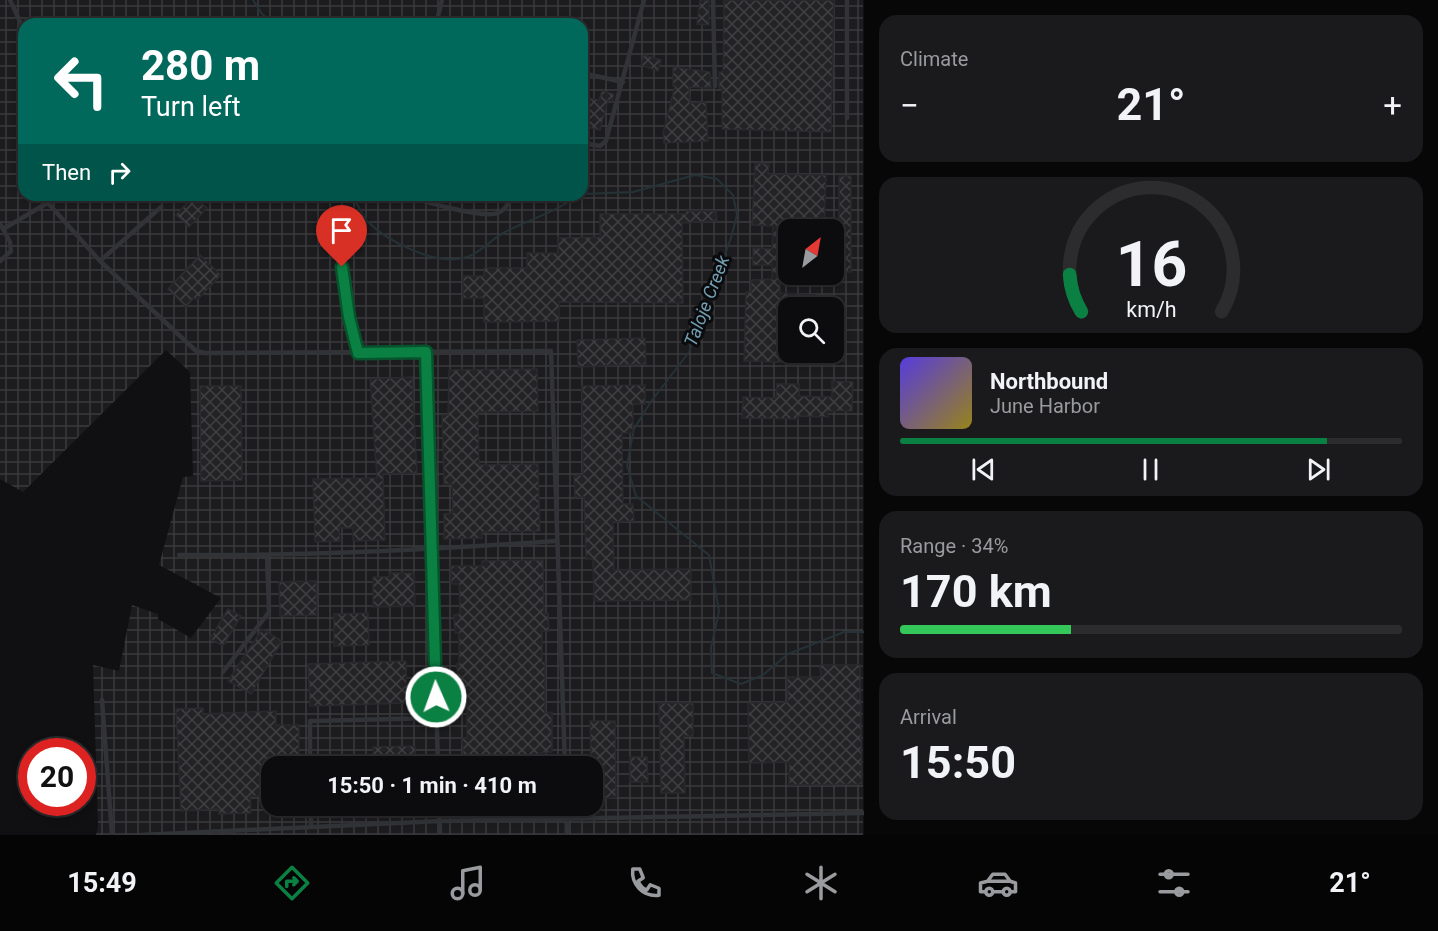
<!DOCTYPE html>
<meta charset="utf-8">
<style>
body{margin:0;font-family:Roboto,sans-serif;background:#1a1a1c;color:#f1f3f6;height:100vh;display:flex;flex-direction:column;font-size:22px;white-space:nowrap}
*{box-sizing:border-box;margin:0}
p{font-size:20px;color:#9a9b9e}
.icon{flex:none;width:33px;height:33px;fill:none;stroke:currentColor;stroke-width:2;stroke-linecap:round;stroke-linejoin:round}
.map{position:relative;flex:1;overflow:hidden}
.panel{display:flex;flex-direction:column;gap:15px;padding:15px;background:#070708;width:574px}
.panel>*{flex:none}
.hud{position:absolute;left:18px;top:18px;width:570px;height:183px;border-radius:18px;box-shadow:0 3px 9px #0003,0 0 0 2px #2c2c2e;background:#00695c;color:#fff;overflow:hidden}
.needle{width:39px;rotate:31deg}
.buttons{position:absolute;left:778px;top:219px;display:grid;gap:12px}
.buttons a{display:grid;place-items:center;width:66px;height:66px;border-radius:12px;background:#0c0c0e;box-shadow:0 3px 9px #0003,0 0 0 2px #2c2c2e;font-size:30px}
.speed{position:absolute;left:18px;top:738px;display:flex;gap:12px;font-size:30px;font-weight:700;text-align:center}
.speed>*{display:grid;place-content:center;width:78px;height:78px;border-radius:50%;background:#0c0c0e;box-shadow:0 3px 9px #0003,0 0 0 2px #2c2c2e;line-height:1}
.speed .limit{border:9px solid #d22;background:#fff;color:#111}
.pin{position:absolute;display:grid;place-items:center;width:51px;height:51px;color:#fff;margin:-62px -26px;border-radius:50% 50% 50% 0;rotate:-45deg;box-shadow:0 0 6px #0007}
.pin .icon{rotate:45deg}
.me{position:absolute;width:66px;margin:-33px;rotate:358deg;stroke-linejoin:round;filter:drop-shadow(0 0 4px #0008)}
.turn{display:flex;align-items:center;gap:21px;height:126px;padding:0 24px;font-size:27px}
.turn .icon{width:78px;height:78px;stroke-width:2.5}
.turn b{display:block;font-size:42px;line-height:51px}
.then{display:flex;align-items:center;height:57px;padding:0 24px;background:#0003;gap:12px;font-size:22px}
.big{font-size:45px;font-weight:700;line-height:1.1}
.panel .widget{flex:1;display:flex;flex-direction:column;justify-content:center;gap:9px;min-width:0;padding:0 21px;border-radius:18px;background:#1a1a1c}
.panel .dial{align-items:center;gap:0}
.dial svg{height:156px;overflow:visible;fill:none;stroke:#2c2c2e;stroke-width:7;stroke-linecap:round;text-anchor:middle}
.dial text{fill:#f1f3f6;stroke:none}
.song{display:flex;align-items:center;gap:18px}
.cover{width:72px;height:72px;border-radius:9px;background:linear-gradient(135deg,hsl(250 70% 55%),hsl(50 70% 35%))}
.played{height:6px;border-radius:3px;background:linear-gradient(90deg,#0b8043 85%,#2c2c2e 85%)}
.keys{display:flex;justify-content:space-around;direction:ltr}
.heat{display:flex;justify-content:space-between;align-items:center;font-size:33px;direction:ltr}
.charge{height:9px;border-radius:4px;background:linear-gradient(90deg,#34c759 34%,#2c2c2e 0)}
.trip{position:absolute;left:261px;top:756px;width:342px;height:60px;border-radius:18px;background:#0c0c0e;box-shadow:0 3px 9px #0003,0 0 0 2px #2c2c2e;font-weight:700;line-height:60px;text-align:center}
.menu{display:flex;height:96px;justify-content:space-around;align-items:center;background:#050506;color:#9a9b9e}
.menu .icon{width:42px;height:42px}
.menu .on{color:#0b8043}
.menu b{font-size:27px;color:#f1f3f6}
main{display:flex;flex:1;min-height:0}
.map>svg:first-child{display:block}
</style>
<main>
<div class="map">
<svg width="864" height="835" viewBox="0 0 864 835">
<defs>
<pattern id="industrial-grid" width="8" height="8" patternUnits="userSpaceOnUse" patternTransform="scale(1.5)"><rect width="8" height="8" fill="#1c1c1f"/><path d="M0 4h8M4 0v8" fill="none" stroke="#3a3a3d"/></pattern>
<pattern id="building-cross-hatch" width="8" height="8" patternUnits="userSpaceOnUse" patternTransform="scale(1.5)"><rect width="8" height="8" fill="#232326"/><path d="M0 0l8 8M0 8l8-8" fill="none" stroke="#404043"/></pattern>
</defs>
<rect width="100%" height="100%" fill="#101012"/>
<path fill="url(#industrial-grid)" fill-rule="evenodd" d="M0,0H863V835H96L98,826L93,665L119,671L132,605L158,614V619L191,638L221,598L159,565L183,477L193,476L190,372L166,350L23,492L0,479ZM24,24H582V195H24ZM789,230H834V274H789ZM789,308H834V352H789ZM272,766H592V806H272Z"/>
<g fill="none" stroke-linecap="round" stroke-linejoin="round">
<path stroke="#253236" stroke-width="2" d="M253,0L262,14L275,24
M582,194L633,192L695,175L717,179L733,195L737,215L731,238L689,352L650,403L634,429L627,465L636,496L709,555L719,611L711,648L712,673L741,684L763,675L788,654L844,632H864
M350,195C360,205 361,215 367,221C388,242 437,267 467,257C482,252 492,238 505,232C532,218 554,213 579,195"/>
</g>
<path fill="url(#building-cross-hatch)" stroke="#2a2a2e" stroke-width="1.5" d="M700,0H709V25L697,24Z
M724,0H834L831,132L722,129V88H719V72H723Z
M644,55L661,60L658,71L641,65Z
M673,67L710,72L711,88L689,87L690,103L706,102L708,141L664,143L663,133L675,86H673Z
M602,91L614,94L612,102L608,100L600,130L582,126L589,98L599,100Z
M755,163L769,164L768,174L826,175L824,230H789V271L780,270V293L815,295L814,308H789V352H813V363L744,361L746,292H751V280L772,279V265H753V248L772,249L773,226L752,225Z
M839,176H851V272H839Z
M193,196L207,208L189,227L176,215Z
M686,211H716L717,221L682,223L683,303L559,302V321L484,322V298H463V276H484V268H527V253H558V238L600,237V214H686Z
M200,255L221,275L197,300L194,298L186,307L168,289Z
M834,317H844V361H826V352H834Z
M645,338L646,364L578,367L577,340Z
M537,369L538,411L478,412L479,465L538,464L540,531L482,532V538L444,539V514L453,513L452,484H444L442,415H448L449,370Z
M412,377L417,473L383,474L385,540L353,541V528H339L340,541L315,542L313,479L377,478L370,379Z
M832,381L853,382L852,411H828V417L798,416V419L742,418L743,397L776,398L777,384H799V396L832,397Z
M645,385V404H633V433H622L623,504H633L634,521L613,522L614,570L691,569V600L594,601L593,559H586L584,497H575L574,476L583,475L582,386Z
M200,386H241L242,480L201,481Z
M543,560L544,614L548,613L549,631H542V662H545V713L552,712V752L538,753V766H464L462,738H467V706H450V686H458L457,664H459V633H455L454,615L460,614L459,584H451V566H482V561Z
M389,573H414L415,606L373,607V577H389Z
M316,581L317,615L280,616L279,582Z
M228,609L241,616L223,646L210,639Z
M368,613L369,645L334,646V614Z
M262,629L282,641L251,694L228,681Z
M406,661L407,703L310,706L308,664Z
M820,665H860L862,784L789,785V762L749,763L748,703L788,702L787,677H821Z
M659,703H693V736H684L685,793H661Z
M203,708V714L276,711V725H299V766H272V796H250L251,813L219,814V809L181,811L176,709Z
M590,721H615L616,798H592Z
M415,746L416,766H373V747Z
M630,757H647L648,782H630Z"/>
<g fill="none" stroke-linecap="round" stroke-linejoin="round">
<path stroke="#313337" stroke-width="4.5" d="M10,0L24,30
M713,0L715,86
M436,24L442,0
M582,73L623,82
M847,118V0
M582,143L600,146L606,141L644,0
M405,195C421,201 483,219 498,213C506,210 509,203 511,195
M48,203L100,261L196,351L205,353L551,351L565,766
M343,221C343,267 347,308 358,353
M0,224L3,229L61,195
M0,261L11,251L10,242L3,229
M100,261L161,207
M426,352L438,766
M179,555C305,556 430,550 555,541
M223,672L269,612L267,556
M102,700L112,835
M310,766V721L436,718
M311,806V827
M439,806L440,835
M566,806L567,835
M141,835L440,821L864,813"/>
</g>
<g fill="none" stroke-linecap="round" stroke-linejoin="round">
<g stroke="#07532c" stroke-width="15">
<path id="route" d="M342,267L349,317L358,353L426,352L436,697"/>
</g>
<use href="#route" stroke="#0b8043" stroke-width="10"/>
</g>
<g text-anchor="middle" stroke-width="6" stroke-linejoin="round" paint-order="stroke">
<g font-size="18" font-style="italic" fill="#72a0b3" stroke="#0b0b0d">
<text transform="translate(707 301) rotate(-69)" y="6">Taloje Creek</text>
</g>
</g>
</svg>
<div class="buttons">
<a><svg class="needle" viewBox="-14 -14 28 28"><path d="M0-13l5 13h-10z" fill="#e53935"/><path d="M0 13l5-13h-10z" fill="#9a9b9e"/></svg></a>
<a><svg class="icon" aria-label="search" viewBox="0 0 24 24"><circle cx="10" cy="10" r="6"/><path d="M15 15l6 6"/></svg></a>
</div>
<div class="speed"><div class="limit">20</div></div>
<div class="pin" style="left:342px;top:267px;background:#d93025"><svg class="icon" aria-label="arrive" viewBox="0 0 24 24"><path d="M6 21V4h12l-3 4 3 4H6"/></svg></div>
<svg class="me" style="left:436px;top:697px" viewBox="-20 -20 40 40"><circle r="17" fill="#0b8043" stroke="#fff" stroke-width="3"/><path d="M0-11L8 9 0 5-8 9z" fill="#fff"/></svg>
<div class="trip">15:50 · 1 min · 410 m</div>
<div class="hud">
<div class="turn"><svg class="icon" aria-label="left" viewBox="0 0 24 24"><path d="M17 20v-9H6M10 6l-5 5 5 5"/></svg><div><b>280 m</b>Turn left</div></div>
<div class="then">Then<svg class="icon" aria-label="right" viewBox="0 0 24 24"><path d="M7 20v-9h11M14 6l5 5-5 5"/></svg></div>
</div>
</div>
<section class="panel">
<div class="widget"><p>Climate</p>
<div class="heat"><a>−</a><b class="big">21°</b><a>+</a></div>
</div>
<div class="widget dial"><svg viewBox="0 0 100 80">
<path d="M14 69A42 42 0 1 1 86 69"/>
<path d="M14 69A42 42 0 0 1 8 50" stroke="#0b8043"/>
<text x="50" y="56" font-size="32" font-weight="700">16</text>
<text x="50" y="72" font-size="11">km/h</text>
</svg></div>
<div class="widget">
<div class="song"><i class="cover"></i><div><b>Northbound</b><p>June Harbor</p></div></div>
<div class="played"></div>
<div class="keys"><svg class="icon" aria-label="previous" viewBox="0 0 24 24"><path d="M18 5L8 12l10 7zM5 5v14"/></svg><svg class="icon" aria-label="pause" viewBox="0 0 24 24"><path d="M8 5v14M16 5v14"/></svg><svg class="icon" aria-label="next" viewBox="0 0 24 24"><path d="M6 5l10 7-10 7zM19 5v14"/></svg></div>
</div>
<div class="widget"><p>Range · 34%</p><b class="big">170 km</b><div class="charge"></div></div>
<div class="widget"><p>Arrival</p><b class="big">15:50</b></div>
</section>
</main>
<nav class="menu">
<b>15:49</b>
<svg class="icon on" aria-label="directions" viewBox="0 0 24 24"><path d="M12 3l9 9-9 9-9-9zM9 14v-3h6M13 9l2 2-2 2"/></svg>
<svg class="icon" aria-label="music" viewBox="0 0 24 24"><path d="M9 18V5l10-2v13"/><circle cx="6" cy="18" r="3"/><circle cx="16" cy="16" r="3"/></svg>
<svg class="icon" aria-label="phone" viewBox="0 0 24 24"><path d="M5 4h4l2 5-3 2q2 4 5 5l2-3 5 2v4C11 20 4 13 5 4z"/></svg>
<svg class="icon" aria-label="climate" viewBox="0 0 24 24"><path d="M12 3v18M4 7l16 10M4 17L20 7"/></svg>
<svg class="icon" aria-label="car" viewBox="0 0 24 24"><path d="M5 17H2v-5l4-1 3-4h7l3 4 3 1v5h-3M9 17h6M6 11h13"/><circle cx="7" cy="17" r="2"/><circle cx="17" cy="17" r="2"/></svg>
<svg class="icon" aria-label="filters" viewBox="0 0 24 24"><path d="M4 7h16M4 17h16"/><circle cx="9" cy="7" r="2"/><circle cx="15" cy="17" r="2"/></svg>
<b>21°</b>
</nav>
